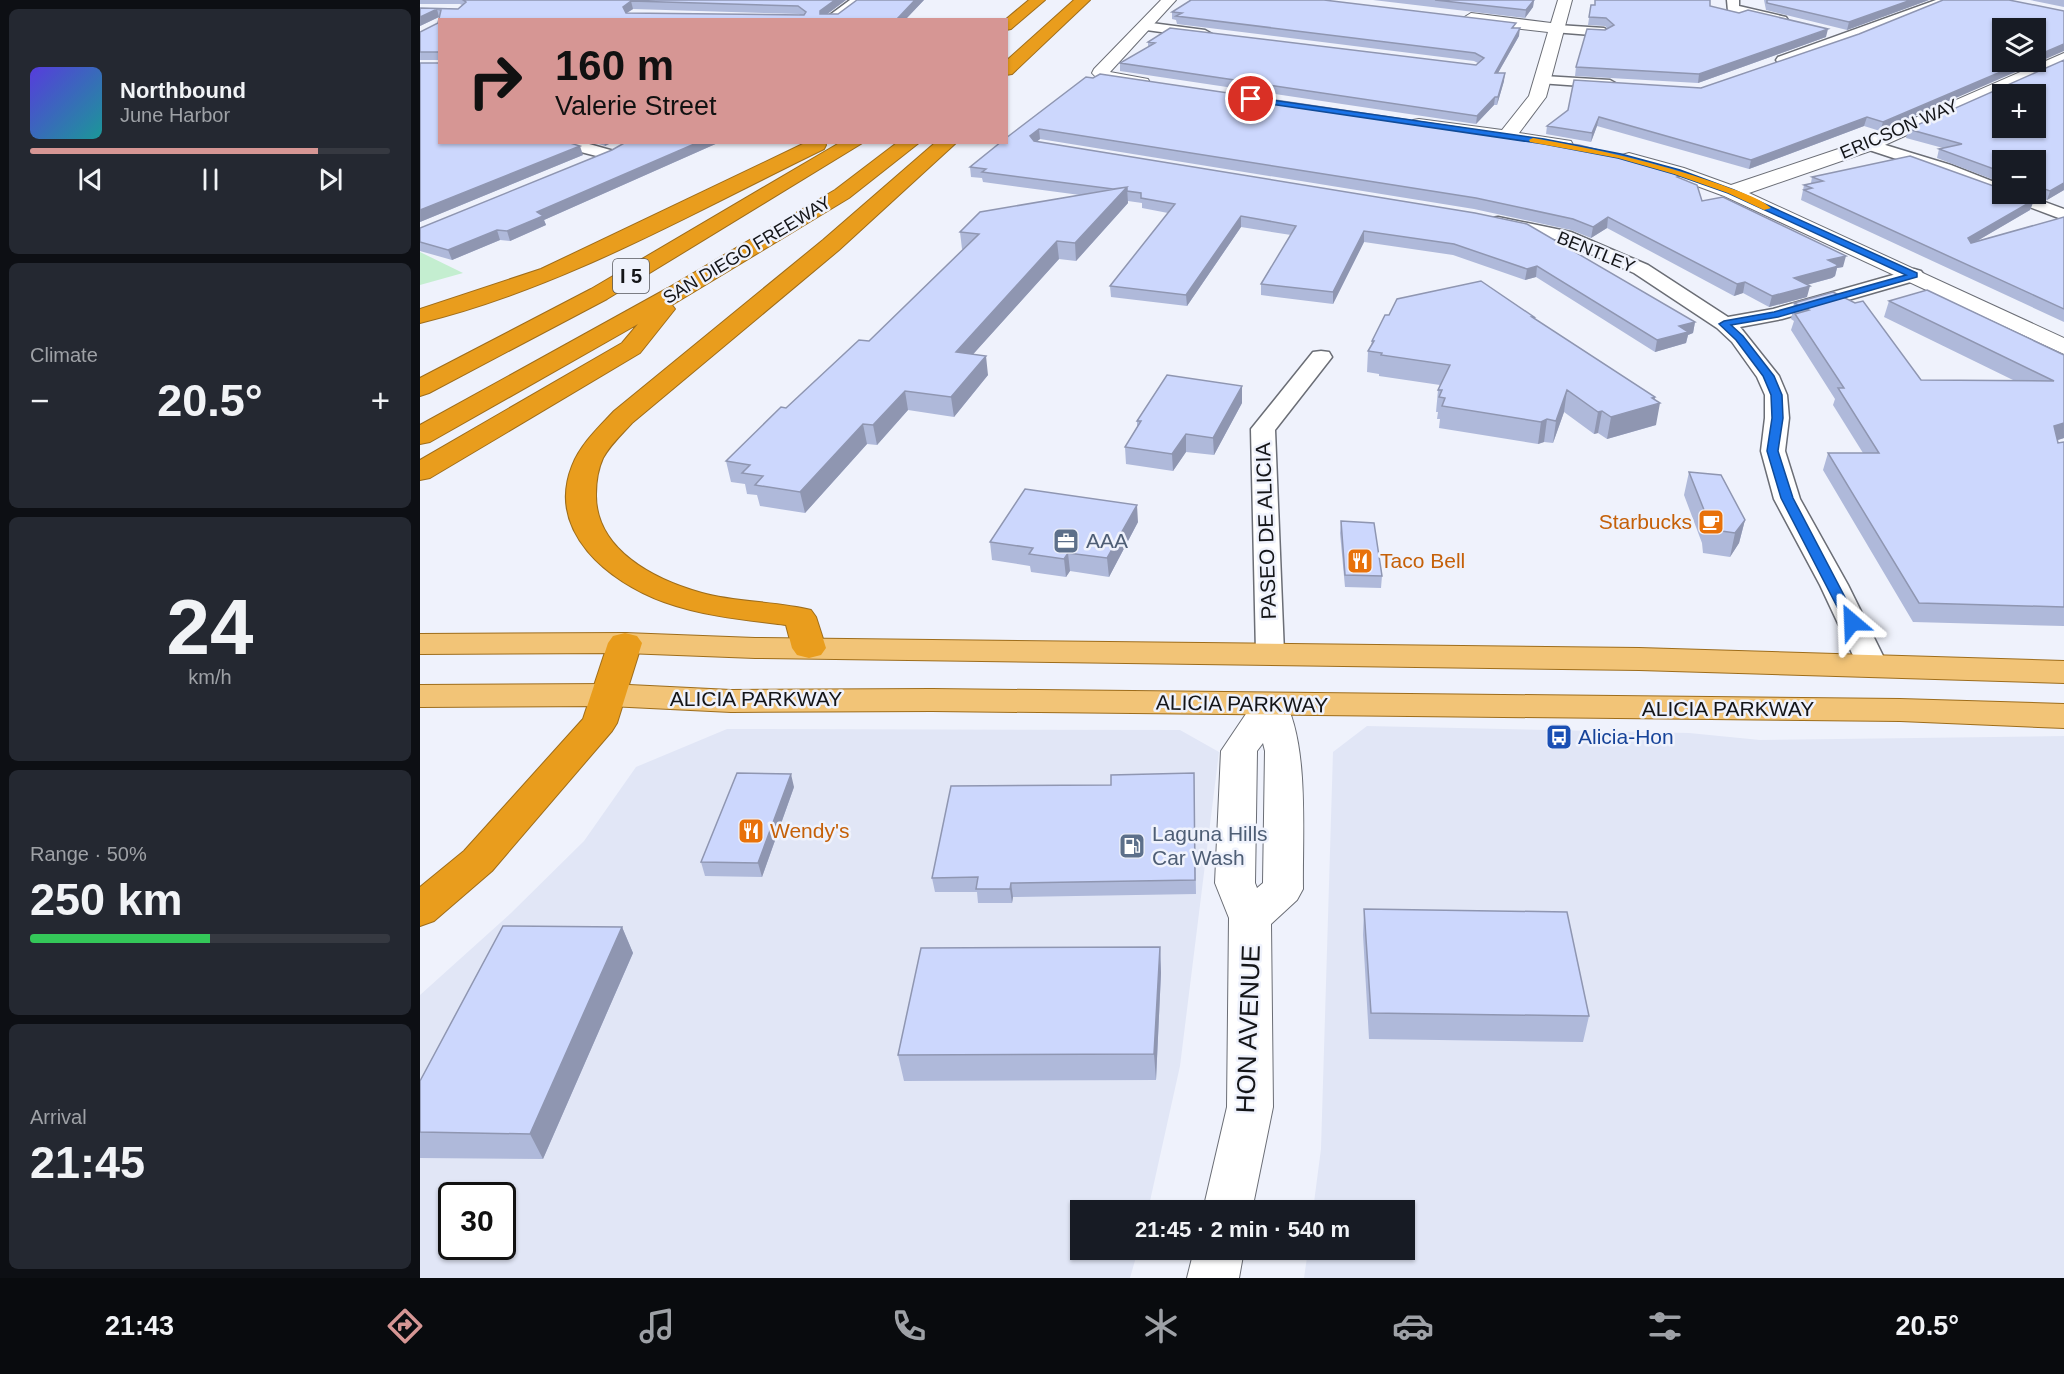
<!DOCTYPE html>
<meta charset="utf-8">
<style>
body{margin:0;font-family:Arial,sans-serif;background:#242831;color:#f1f3f6;height:100vh;display:flex;flex-direction:column;font-size:22px;white-space:nowrap}
*{box-sizing:border-box;margin:0}
p{font-size:20px;color:#9ea1a6}
.icon{flex:none;width:33px;height:33px;fill:none;stroke:currentColor;stroke-width:2;stroke-linecap:round;stroke-linejoin:round}
.map{position:relative;flex:1;overflow:hidden}
.side{display:flex;flex-direction:column;gap:9px;padding:9px;background:#0d0f14;width:420px}
.side>*{flex:none}
.top-card{position:absolute;left:18px;top:18px;width:570px;height:126px;border-radius:0px;box-shadow:0 2px 4px #0004;background:#d69694;color:#111;overflow:hidden}
.tools{position:absolute;left:1572px;top:18px;display:grid;gap:12px}
.tools a{display:grid;place-items:center;width:54px;height:54px;border-radius:0px;background:#171b24;box-shadow:0 2px 4px #0004;font-size:30px}
.speed{position:absolute;left:18px;top:1182px;display:flex;gap:12px;font-size:30px;font-weight:700;text-align:center}
.speed>*{display:grid;place-content:center;width:78px;height:78px;border-radius:50%;background:#171b24;box-shadow:0 2px 4px #0004;line-height:1}
.speed .limit{border:3px solid #111;border-radius:9px;background:#fff;color:#111}
.pin{position:absolute;display:grid;place-items:center;width:51px;height:51px;color:#fff;margin:-26px;border:3px solid #fff;border-radius:50%;box-shadow:0 2px 6px #0007}
.me{position:absolute;width:66px;margin:-33px;rotate:334deg;stroke-linejoin:round;filter:drop-shadow(0 0 4px #0008)}
.turn{display:flex;align-items:center;gap:21px;height:126px;padding:0 18px;font-size:27px}
.turn .icon{width:78px;height:78px;stroke-width:2.5}
.turn b{display:block;font-size:42px;line-height:51px}
.big{font-size:45px;font-weight:600;line-height:1.1}
.side .card{flex:1;display:flex;flex-direction:column;justify-content:center;gap:9px;min-width:0;padding:0 21px;border-radius:9px;background:#242831}
.side .dial{align-items:center;gap:0}
.dial b{font-size:78px;line-height:1}
.song{display:flex;align-items:center;gap:18px}
.cover{width:72px;height:72px;border-radius:9px;background:linear-gradient(135deg,hsl(250 70% 55%),hsl(180 70% 35%))}
.played{height:6px;border-radius:3px;background:linear-gradient(90deg,#d69694 80%,#363941 80%)}
.keys{display:flex;justify-content:space-around;direction:ltr}
.heat{display:flex;justify-content:space-between;align-items:center;font-size:33px;direction:ltr}
.charge{height:9px;border-radius:4px;background:linear-gradient(90deg,#34c759 50%,#363941 0)}
.trip{position:absolute;left:650px;top:1200px;width:345px;height:60px;border-radius:0px;background:#171b24;box-shadow:0 2px 4px #0004;font-weight:600;line-height:60px;text-align:center}
.dock{display:flex;height:96px;justify-content:space-around;align-items:center;background:#090b0e;color:#9ea1a6}
.dock .icon{width:42px;height:42px}
.dock .on{color:#d69694}
.dock b{font-size:27px;color:#f1f3f6}
main{display:flex;flex:1;min-height:0}
.map>svg:first-child{display:block}
</style>
<main>
<section class="side">
<div class="card">
<div class="song"><i class="cover"></i><div><b>Northbound</b><p>June Harbor</p></div></div>
<div class="played"></div>
<div class="keys"><svg class="icon" aria-label="previous" viewBox="0 0 24 24"><path d="M18 5L8 12l10 7zM5 5v14"/></svg><svg class="icon" aria-label="pause" viewBox="0 0 24 24"><path d="M8 5v14M16 5v14"/></svg><svg class="icon" aria-label="next" viewBox="0 0 24 24"><path d="M6 5l10 7-10 7zM19 5v14"/></svg></div>
</div>
<div class="card"><p>Climate</p>
<div class="heat"><a>−</a><b class="big">20.5°</b><a>+</a></div>
</div>
<div class="card dial"><b>24</b><p>km/h</p></div>
<div class="card"><p>Range · 50%</p><b class="big">250 km</b><div class="charge"></div></div>
<div class="card"><p>Arrival</p><b class="big">21:45</b></div>
</section>
<div class="map">
<svg width="1644" height="1278" viewBox="0 0 1644 1278">
<rect width="100%" height="100%" fill="#eff2fc"/>
<path fill="#e1e6f6" fill-rule="evenodd" d="M947,726L1269,733L1340,740L1644,736V1278H884L888,1250H984V1210H893L901,1149L913,752Z
M307,729L760,730L799,752L760,1066L728,1210H660V1250H718L710,1278H0V995L91,913L164,841L216,767ZM32,1196H82V1246H32Z"/>
<path fill="#c4eed0" d="M0,252L43,273L0,285Z"/>
<g fill="none" stroke-linecap="round" stroke-linejoin="round">
<g stroke="#6b6e76" stroke-width="3">
<path id="minor" d="M430,0H444L418,20H403Z
M1307,0H1319V6L1366,17L1368,20L1361,24L1308,11Z
M1516,0H1534L1532,3L1368,63H1358L1356,60L1358,57Z
M724,22L785,30L792,34L785,38L719,29L717,26Z
M1138,25L1184,28L1191,32L1184,36L1133,32L1131,29L1133,26Z
M1124,76L1190,80L1197,84L1190,88L1119,83L1117,80L1119,77Z
M1449,140L1531,165L1582,185V194H1603L1644,209V220L1519,173L1443,148L1441,145L1443,142Z
M132,142H162L194,151L196,154L188,159L134,145Z
M1078,217L1151,232L1228,265L1308,317L1353,309L1494,269L1501,271L1504,275L1501,279L1362,319L1320,327L1359,376L1367,395L1369,418L1365,451L1380,499L1428,585L1468,666L1463,672L1453,675L1443,672L1438,666L1400,585L1354,499L1341,451L1345,418V395L1337,377L1312,342L1297,328L1214,273L1139,240L1072,226L1069,222L1072,218Z
M901,351L909,352L912,357L855,430L864,653L860,659L850,662L840,659L836,653L831,429L893,352Z"/>
</g>
<g stroke="#6b6e76" stroke-width="2">
<path id="tertiary" d="M741,0H756L690,72L728,79L730,83L728,87C713,90 682,86 672,73L674,69Z
M1138,0H1152L1126,97L1099,133L1151,141L1153,145L1151,149L1144,151L993,128L990,124L993,120L999,119L1082,130L1109,96L1128,32L1051,23L1043,18L1051,13L1131,23Z
M1644,53V64L1456,149L1329,193L1644,338V354L1304,196L1250,176L1202,163L1199,159L1202,155L1209,153L1264,168L1311,185L1442,141Z
M850,693L862,696C890,740 882,836 883,889L877,900L851,924L853,1107L832,1210H783L807,1107L809,918L795,883L801,751L838,696ZM843,743L845,751L843,883L837,888L835,883L837,751Z
M774,1250H824L819,1278H767Z"/>
</g>
<g stroke="#9e6d1b" stroke-width="2">
<path id="primary" d="M205,633L335,638L1219,648L1644,661V683L1219,670L335,658L205,653L0,654V634Z
M189,684L311,690L512,689L1480,699L1644,704V728L1480,721L512,711L311,712L189,706L0,707V685Z"/>
</g>
<g stroke="#9e6d1b" stroke-width="2">
<path id="motorway" d="M609,0H625L591,29L586,30V20H585Z
M654,0H670L592,74L586,75V61Z
M387,142H405L406,145L404,149C272,213 143,288 0,323V309L121,269Z
M421,142H444L187,299L9,393L0,396V378L171,289Z
M478,142H500L429,198L252,305L255,309L220,353L10,478L0,480V460L202,343L218,324L10,442L0,444V425L248,288L415,190Z
M516,142H537L419,250L212,423C202,434 190,445 183,458C178,469 176,482 176,494C175,550 235,580 282,593C318,603 356,601 391,610L396,617L406,648L401,655L389,658L377,655L372,648L366,625C325,620 283,616 244,602C189,582 126,532 152,466C160,445 178,428 194,411L403,240Z
M205,633L217,636L222,643L197,723L192,731L72,871L14,921L0,926V887L44,851L163,719L188,643L193,636Z"/>
</g>
<use href="#minor" fill="#fff" fill-rule="evenodd"/>
<use href="#tertiary" fill="#fff" fill-rule="evenodd"/>
<use href="#primary" fill="#f2c477" fill-rule="evenodd"/>
<use href="#motorway" fill="#e99d1d" fill-rule="evenodd"/>
</g>
<path fill="#afb9da" fill-rule="evenodd" d="M0,0H426L407,14H418L437,0H504L485,20H20V142L163,155L0,222L19,60H0V32L18,23L19,17L0,26V8L38,9L42,5L40,4H0ZM213,9L379,14L380,15L207,13Z
M769,0H904L1096,28L1099,36L1078,73L1084,81L1077,105H1074L1056,124L700,71V63L728,47V42L1056,65L1058,63L1054,61L757,24L756,20L752,19V12L769,1Z
M953,0H1114L1113,7L1105,18Z
M1344,0H1509L1427,30L1346,10Z
M1523,0L1460,131L1444,126L1329,169L1177,126L1171,142L1126,134L1127,126L1281,88L1439,34Z
M1610,0H1644V7Z
M1171,5L1290,6L1406,37L1278,83L1155,76L1156,67L1185,30L1188,29L1185,26L1168,25Z
M1644,60V190L1627,200L1608,194H1616V160H1582V183L1517,158L1519,149L1523,148L1486,138L1488,129Z
M666,77L1044,128V131L1260,178L1282,201L1423,267L1417,268L1415,276L1412,278L1387,285V297L1349,307L1323,293L1314,296L1187,228L1171,238L1151,230L1054,209L620,139L616,142L1055,213L1275,322L1273,333L1268,335L1266,343L1235,352L1116,277L1105,280L1033,255L944,242L913,304L841,295V284L871,235L821,227L767,306L691,297L690,286L748,213L722,208V203L708,201V203L656,261L639,259L553,354L568,375L534,417L488,410L457,445L447,444L385,513L340,506L337,495L327,494L325,484L311,482L306,461L366,408L449,341L543,249H542L540,232L660,195L563,182L562,178L551,177L550,167Z
M173,142H193L185,146Z
M206,142H300L124,220L126,225L90,241L80,240L32,260L0,251V228L192,150Z
M1392,177L1614,200L1610,210L1557,241L1644,217V322L1381,200L1384,185L1391,183Z
M1413,292L1501,380H1593L1464,317L1469,301L1644,355V438L1638,440V443L1644,442V626L1493,622L1403,470L1408,453H1443L1413,405L1415,399L1371,330L1374,321L1371,319L1374,303Z
M1114,317V319L1235,400L1236,425L1187,439L1178,433L1174,434L1144,412L1133,443L1124,442L1118,444L1019,428L1020,419H1017L1018,412H1016L1018,390L1020,385L959,376V374L947,372L948,351L951,345L952,341Z
M822,403L794,455L766,452L753,471L706,464L705,447L717,427V421Z
M1269,472L1325,520L1319,543L1310,557L1283,553L1282,543L1264,495Z
M921,521L962,576L961,588L925,587L920,533Z
M718,522L689,577L650,571L646,577L611,572L610,566L572,560L570,542Z
M774,773L776,894L593,897L592,903H558L557,892H515L512,878L691,785Z
M374,787L342,877L285,876L281,862Z
M944,909L1169,1016L1163,1042L949,1039L943,935Z
M202,927L213,953L123,1159L0,1158V1081Z
M740,947L741,973L736,1080L484,1081L478,1055Z"/>
<path fill="#8f96b1" d="M415,0H426L402,18L400,14V11Z
M495,0H504L485,20H476Z
M1114,0L1113,7L1105,18L1106,10Z
M1491,0H1509L1427,30L1429,22Z
M211,1L213,9L205,14L203,7Z
M17,9L19,17L0,26V17Z
M1100,28L1099,36L1074,80L1075,73Z
M1408,29L1406,37L1278,83L1279,74Z
M1644,44V51L1460,131L1463,122L1604,62H1616V56Z
M1085,73L1084,81L1077,105L1078,97Z
M1075,97L1074,105L1056,124L1057,116Z
M1179,117L1177,126L1171,142L1172,133Z
M1447,117L1444,126L1329,169L1331,160Z
M619,129L620,139L611,146L610,136Z
M184,142H193L185,146Z
M279,142H300L124,220L126,225L90,241L87,231L117,212Z
M160,146L163,155L0,222V210Z
M1644,183V190L1627,200L1630,191Z
M707,187L708,203L656,261L655,243Z
M1614,200L1610,210L1545,248L1548,238Z
M821,216V227L767,306L766,295Z
M1188,217L1187,228L1171,238L1173,227Z
M77,230L80,240L32,260L28,250Z
M944,231V242L913,304V292Z
M637,241L639,259L538,371L536,352Z
M1426,256L1423,267L1417,268L1415,276L1412,278L1371,289L1374,278L1408,260Z
M1117,266L1116,277L1105,280L1107,269Z
M1325,282L1323,293L1314,296L1317,284Z
M1390,286L1387,297L1349,307L1352,296Z
M1275,322L1273,333L1268,335L1266,343L1235,352L1237,340L1259,326Z
M566,356L568,375L534,417L531,397Z
M822,386V403L794,455L793,438Z
M1147,390L1144,412L1133,443L1136,421Z
M485,391L488,410L457,445L453,425Z
M1235,397L1234,405L1240,403L1236,425L1187,439L1191,417Z
M1182,411L1178,433L1174,434L1178,412Z
M1127,419L1124,442L1118,444L1121,422Z
M1644,423V438L1628,443L1634,426Z
M443,424L447,444L385,513L380,492Z
M766,434V452L753,471L752,454Z
M717,505L718,522L689,577L687,558Z
M1325,520L1319,543L1310,557L1315,533Z
M648,553L650,571L646,577L644,559Z
M371,774L374,787L342,877L338,863Z
M591,883L593,897L592,903L590,889Z
M202,927L213,953L123,1159L110,1134Z
M740,947L741,973L736,1080L734,1054Z"/>
<path fill="#ccd7fd" stroke="#8f96b1" stroke-width="1.5" fill-rule="evenodd" d="M43,0H415L400,11V14H418L437,0H495L476,20H20V142H147L160,146L0,210V63H19V52H0V32L18,23L21,10L17,9L0,17V8L38,9L46,2ZM211,1L378,6L386,12L384,15L206,13L203,7Z
M771,0H904L1096,23L1092,28H1100L1075,73H1085L1078,97H1075L1057,116L700,63L735,43L728,42L750,28L1056,65L1064,58L1055,53L756,16L762,13L752,12Z
M1015,0H1114L1106,10Z
M1175,0H1290V6L1319,13L1328,10L1408,29L1279,74L1156,67L1167,29L1185,30L1194,25L1186,18L1169,17L1171,5H1175Z
M1347,0H1491L1429,22L1347,3Z
M1523,0H1589L1644,11V44L1616,56V28H1582V62H1604L1463,122L1447,117L1331,160L1179,117L1172,133L1127,126L1148,110L1154,80L1281,88L1439,34Z
M1644,60V183L1630,191L1616,186V160H1582V172L1519,149L1542,144L1488,129ZM1582,94H1616V128H1582Z
M680,74L1044,128L1042,131L1159,145L1241,166L1261,175L1257,177L1277,185L1282,201L1303,197L1426,256L1408,260L1418,265L1415,267L1374,278L1390,286L1352,296L1325,282L1317,284L1188,217L1173,227L1153,219L1056,198L619,129L610,136L614,141L1055,213L1107,224L1275,322L1259,326L1268,332L1237,340L1117,266L1107,269L1034,244L944,231L913,292L841,284L876,226L821,216L766,295L690,286L755,204L721,198V193L707,191V187L693,189L562,172L566,169L550,167L581,142H586V138L666,77L673,78Z
M206,142H279L117,212L123,216L87,231L77,230L28,250L0,242V228L192,150Z
M1490,156L1582,189V194H1595L1614,200L1548,238L1551,243L1644,217V309L1384,190L1392,188L1384,185L1403,181L1392,177Z
M707,187L655,243L637,241L536,352L566,356L531,397L485,391L453,425L443,424L380,492L335,485L343,476L322,473L330,465L306,461L361,407L366,408L439,340L449,341L559,234L540,232L560,212Z
M1061,281L1114,317H1112L1235,397L1232,398L1240,403L1191,417L1182,411L1178,412L1147,390L1136,421L1127,419L1121,422L1022,406L1025,398L1019,397L1022,390H1018L1030,365L961,355L962,353L948,351L954,341H952L965,315H969L977,299Z
M1507,290L1644,355V423L1634,426L1638,443L1644,442V607L1499,603L1408,453H1459L1418,388H1424L1375,314L1389,310L1374,303L1413,292L1435,303L1443,301L1501,380L1634,381L1469,301Z
M747,375L822,386L793,438L766,434L752,454L705,447L721,421H717Z
M1269,472L1301,475L1325,520L1315,533L1288,529V520Z
M605,489L717,505L687,558L648,553L644,559L609,554L613,548L570,542Z
M921,521L954,523L962,576L925,575Z
M317,773L371,774L338,863L281,862Z
M774,773L775,880L591,883L590,889H556L558,877L512,878L531,786L691,785V775Z
M944,909L1147,912L1169,1016L951,1013Z
M83,926L202,927L110,1134L0,1132V1081Z
M740,947L734,1054L478,1055L501,948Z"/>
<path fill="#1a73e8" stroke="#114b97" stroke-width="1.5" d="M831,97L1124,139L1201,154L1260,170L1314,190L1497,273V277L1358,317L1311,325L1323,336L1354,376L1362,395L1363,418L1358,451L1373,498L1438,622L1436,625L1432,626L1425,622L1361,498L1347,451L1352,418L1351,395L1343,376L1316,340L1299,324L1304,321L1354,312L1486,275L1308,193L1254,174L1198,158L1124,144L829,101Z"/>
<path fill="#f59e0b" d="M1113,138C1176,149 1236,162 1296,183C1314,190 1337,196 1351,208L1344,210L1308,193L1254,174L1198,158L1110,142L1109,140Z"/>
<defs>
<g id="cafe-square" transform="scale(1.35)"><rect x="-9" y="-9" width="18" height="18" rx="4" fill="#e8710a" stroke="#eff2fc"/><path d="M-5.5-4.5H6V0H3Q3 3.5 0 3.5H-2.5Q-5.5 3.5-5.5 0ZM3-3.2v2h1.7v-2ZM-6 4.5H4V6H-6Z" fill="#fff"/></g>
<g id="office-square" transform="scale(1.35)"><rect x="-9" y="-9" width="18" height="18" rx="4" fill="#5c6f8a" stroke="#eff2fc"/><path d="M-6-3h4V-5.5h4V-3h4V5H-6ZM-1-4.5V-3h2v-1.5ZM-6 0V1H6V0Z" fill="#fff"/></g>
<g id="restaurant-square" transform="scale(1.35)"><rect x="-9" y="-9" width="18" height="18" rx="4" fill="#e8710a" stroke="#eff2fc"/><path d="M-5-6h1v4h1v-4h1v4h1v-4h1v5L-1.5 .5V6h-2V.5L-5-1ZM5-6V6H3V1.5H1.5Q1.5-4 5-6Z" fill="#fff"/></g>
<g id="bus-square" transform="scale(1.35)"><rect x="-9" y="-9" width="18" height="18" rx="4" fill="#1a4fb4" stroke="#eff2fc"/><path d="M-5-6H5V4H4V6H2V4H-2V6H-4V4H-5ZM-3.5-4V0h7V-4ZM-3.5 1.2v1.5H-2V1.2ZM2 1.2v1.5H3.5V1.2Z" fill="#fff"/></g>
<g id="fuel-square" transform="scale(1.35)"><rect x="-9" y="-9" width="18" height="18" rx="4" fill="#5c6f8a" stroke="#eff2fc"/><path d="M-5.5-6h7V0h2V4h1.3V-2.5L3-4.5l.8-.8L6-3V5H2.5V1h-1V6h-7ZM-4.2-4.7v3.2H.2V-4.7Z" fill="#fff"/></g>
</defs>
<g fill-rule="evenodd">
<use href="#cafe-square" x="1291" y="522"/>
<use href="#office-square" x="646" y="541"/>
<use href="#restaurant-square" x="940" y="561"/>
<use href="#bus-square" x="1139" y="737"/>
<use href="#restaurant-square" x="331" y="831"/>
<use href="#fuel-square" x="712" y="846"/>
</g>
<g text-anchor="middle" stroke-width="5" stroke-linejoin="round" paint-order="stroke">
<g font-size="18" fill="#141518" stroke="#eff2fc">
<text transform="translate(1479 129) rotate(-23)" y="6">ERICSON WAY</text>
<text transform="translate(327 250) rotate(-31)" y="6">SAN DIEGO FREEWAY</text>
<text transform="translate(1176 252) rotate(22)" y="6">BENTLEY</text>
</g>
<rect fill="#eff2fc" stroke="#56575c" stroke-width="1.5" x="193" y="259" width="36" height="34" rx="4.5"/>
<g font-size="20" font-weight="bold" fill="#141518">
<text x="211" y="283">I 5</text>
</g>
<g font-size="21" fill="#c56008" stroke="#eff2fc" text-anchor="start">
<text x="1272" y="529" text-anchor="end">Starbucks</text>
<text x="960" y="568">Taco Bell</text>
<text x="350" y="838">Wendy's</text>
</g>
<g font-size="21" fill="#141518" stroke="#eff2fc">
<text transform="translate(846 531) rotate(-92)" y="7">PASEO DE ALICIA</text>
<text x="336" y="706">ALICIA PARKWAY</text>
<text transform="translate(822 704) rotate(1)" y="7">ALICIA PARKWAY</text>
<text x="1308" y="716">ALICIA PARKWAY</text>
</g>
<g font-size="21" fill="#4e5e75" stroke="#eff2fc" text-anchor="start">
<text x="666" y="548">AAA</text>
<text x="732" y="841">Laguna Hills<tspan x="732" dy="24">Car Wash</tspan></text>
</g>
<g font-size="21" fill="#164399" stroke="#eff2fc" text-anchor="start">
<text x="1158" y="744">Alicia-Hon</text>
</g>
<g font-size="26" fill="#141518" stroke="#eff2fc">
<text transform="translate(828 1029) rotate(-88)" y="9">HON AVENUE</text>
</g>
</g>
</svg>
<div class="tools">
<a><svg class="icon" aria-label="layers" viewBox="0 0 24 24"><path d="M12 4l9 5-9 5-9-5zM3 14l9 5 9-5"/></svg></a>
<a>+</a>
<a>−</a>
</div>
<div class="speed"><div class="limit">30</div></div>
<div class="pin" style="left:831px;top:99px;background:#d93025"><svg class="icon" aria-label="arrive" viewBox="0 0 24 24"><path d="M6 21V4h12l-3 4 3 4H6"/></svg></div>
<svg class="me" style="left:1432px;top:622px" viewBox="-20 -20 40 40"><path d="M0-17L14 15 0 8-14 15z" fill="#1a73e8" stroke="#fff" stroke-width="4"/></svg>
<div class="trip">21:45 · 2 min · 540 m</div>
<div class="top-card">
<div class="turn"><svg class="icon" aria-label="right" viewBox="0 0 24 24"><path d="M7 20v-9h11M14 6l5 5-5 5"/></svg><div><b>160 m</b>Valerie Street</div></div>
</div>
</div>
</main>
<nav class="dock">
<b>21:43</b>
<svg class="icon on" aria-label="directions" viewBox="0 0 24 24"><path d="M12 3l9 9-9 9-9-9zM9 14v-3h6M13 9l2 2-2 2"/></svg>
<svg class="icon" aria-label="music" viewBox="0 0 24 24"><path d="M9 18V5l10-2v13"/><circle cx="6" cy="18" r="3"/><circle cx="16" cy="16" r="3"/></svg>
<svg class="icon" aria-label="phone" viewBox="0 0 24 24"><path d="M5 4h4l2 5-3 2q2 4 5 5l2-3 5 2v4C11 20 4 13 5 4z"/></svg>
<svg class="icon" aria-label="climate" viewBox="0 0 24 24"><path d="M12 3v18M4 7l16 10M4 17L20 7"/></svg>
<svg class="icon" aria-label="car" viewBox="0 0 24 24"><path d="M5 17H2v-5l4-1 3-4h7l3 4 3 1v5h-3M9 17h6M6 11h13"/><circle cx="7" cy="17" r="2"/><circle cx="17" cy="17" r="2"/></svg>
<svg class="icon" aria-label="filters" viewBox="0 0 24 24"><path d="M4 7h16M4 17h16"/><circle cx="9" cy="7" r="2"/><circle cx="15" cy="17" r="2"/></svg>
<b>20.5°</b>
</nav>
